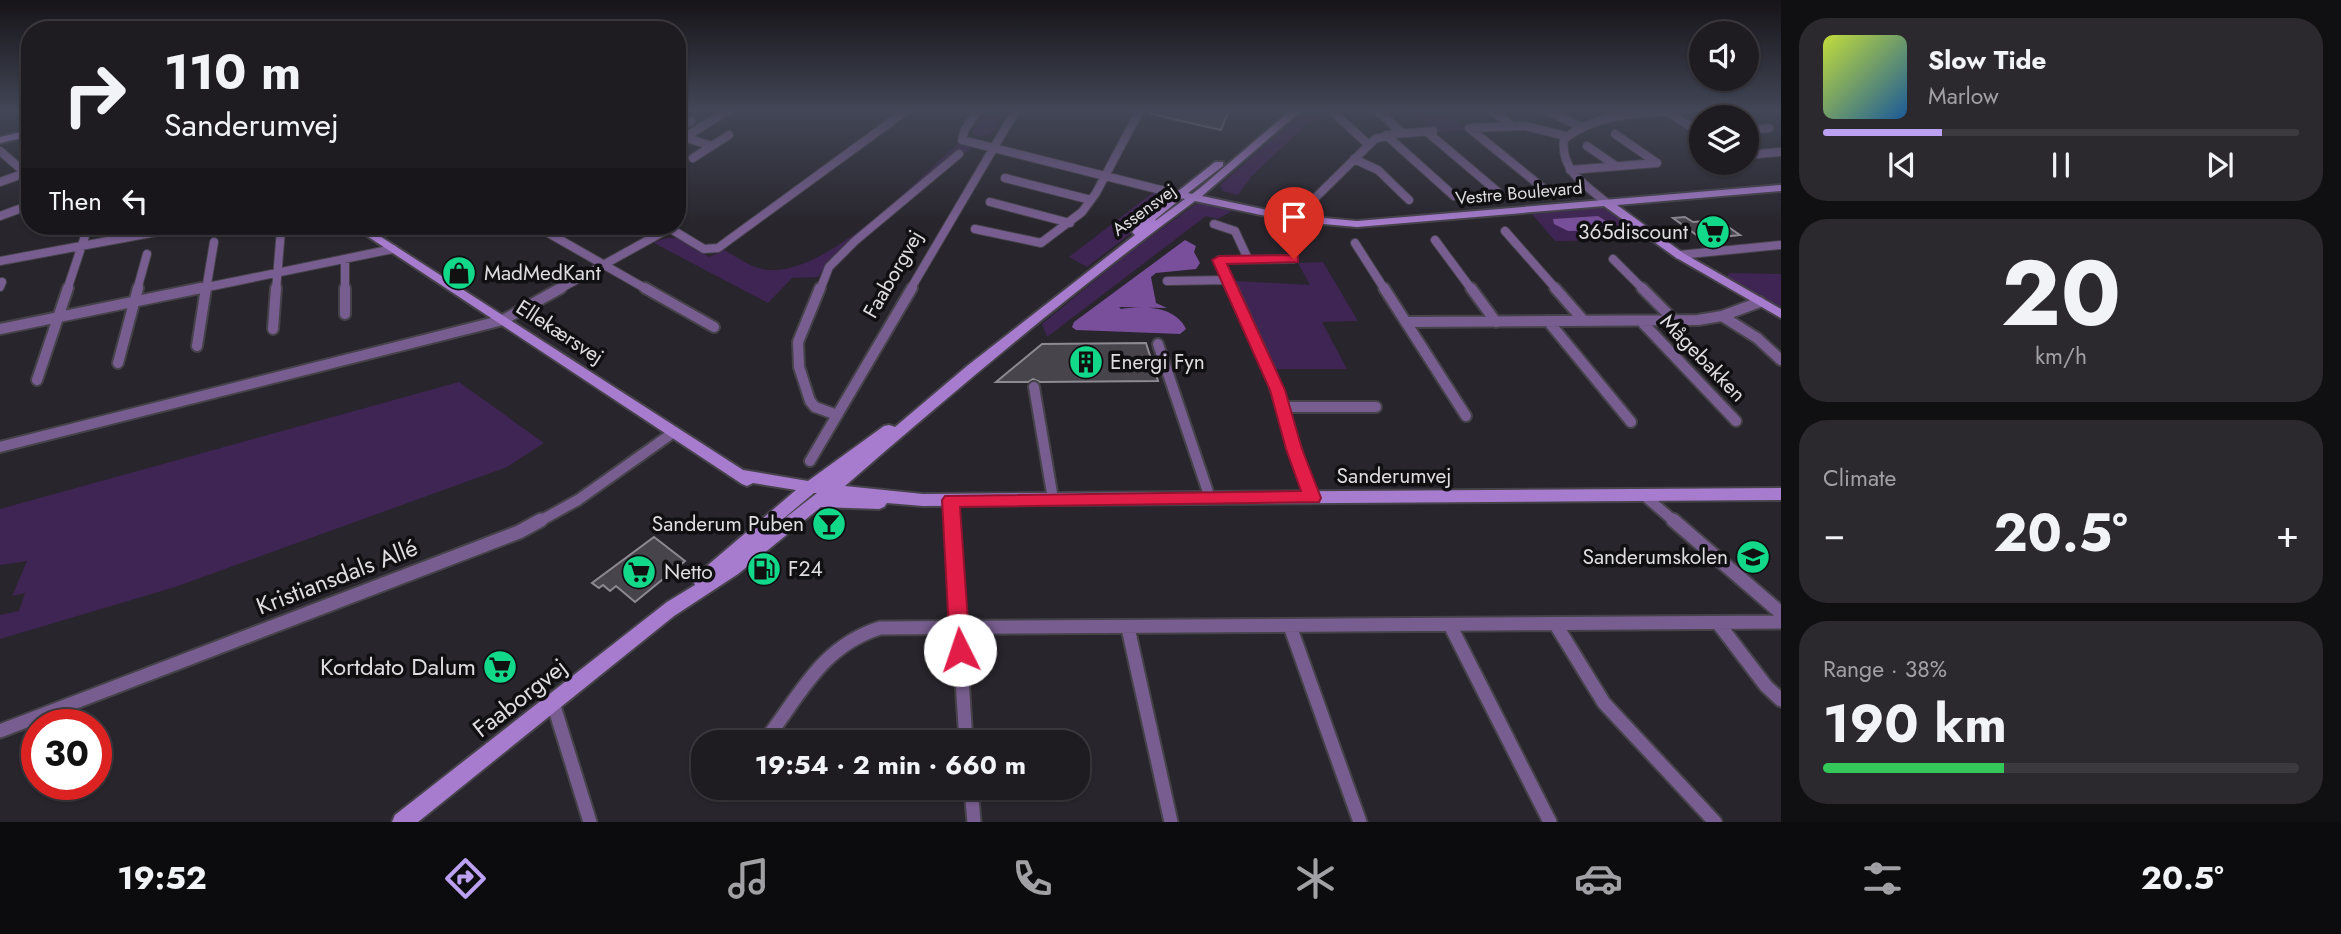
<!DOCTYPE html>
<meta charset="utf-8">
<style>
body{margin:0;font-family:Jost,sans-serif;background:#2b292e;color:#f1f3f6;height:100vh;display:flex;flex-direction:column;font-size:26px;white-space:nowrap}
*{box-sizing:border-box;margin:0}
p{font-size:23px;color:#a1a1a5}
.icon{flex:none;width:38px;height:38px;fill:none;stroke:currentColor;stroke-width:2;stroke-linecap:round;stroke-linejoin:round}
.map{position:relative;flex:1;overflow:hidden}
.side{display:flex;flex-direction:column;gap:18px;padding:18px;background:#100f12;width:560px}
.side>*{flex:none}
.banner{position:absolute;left:21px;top:21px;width:665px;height:214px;border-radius:28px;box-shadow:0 2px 5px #0004,0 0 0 2px #3c3a3f;background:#1e1c21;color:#f1f3f6;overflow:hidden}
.tools{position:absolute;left:1689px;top:21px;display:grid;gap:14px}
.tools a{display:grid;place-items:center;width:70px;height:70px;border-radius:50%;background:#1e1c21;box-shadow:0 2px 5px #0004,0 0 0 2px #3c3a3f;font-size:35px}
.speed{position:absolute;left:21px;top:709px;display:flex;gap:14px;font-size:35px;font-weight:700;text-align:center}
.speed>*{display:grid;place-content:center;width:91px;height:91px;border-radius:50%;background:#1e1c21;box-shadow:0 2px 5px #0004,0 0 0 2px #3c3a3f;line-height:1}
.speed .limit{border:10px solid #d22;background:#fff;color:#111}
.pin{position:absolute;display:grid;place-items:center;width:60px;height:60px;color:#fff;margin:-72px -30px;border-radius:50% 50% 50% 0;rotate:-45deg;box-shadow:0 0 7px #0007}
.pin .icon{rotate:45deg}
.me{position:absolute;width:77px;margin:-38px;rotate:356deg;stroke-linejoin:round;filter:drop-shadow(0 0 5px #0008)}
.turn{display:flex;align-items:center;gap:24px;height:147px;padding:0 28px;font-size:32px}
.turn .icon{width:91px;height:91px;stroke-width:2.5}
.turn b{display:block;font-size:49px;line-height:60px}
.then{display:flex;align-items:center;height:66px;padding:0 28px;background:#0003;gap:14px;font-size:26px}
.big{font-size:52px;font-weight:700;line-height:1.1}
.side .tile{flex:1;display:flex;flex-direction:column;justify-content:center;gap:10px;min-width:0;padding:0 24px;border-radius:28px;background:#2b292e}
.side .dial{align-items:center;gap:0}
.dial b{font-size:91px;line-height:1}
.song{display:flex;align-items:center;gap:21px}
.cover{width:84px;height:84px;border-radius:10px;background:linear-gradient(135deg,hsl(70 70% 55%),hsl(210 70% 35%))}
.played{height:7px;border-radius:4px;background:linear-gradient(90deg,#bca0f2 25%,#3c3a3f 25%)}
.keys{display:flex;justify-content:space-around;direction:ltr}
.heat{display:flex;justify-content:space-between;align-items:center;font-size:38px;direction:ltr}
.charge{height:10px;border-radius:5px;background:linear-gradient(90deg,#34c759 38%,#3c3a3f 0)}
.trip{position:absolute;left:691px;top:730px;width:399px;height:70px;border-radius:28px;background:#1e1c21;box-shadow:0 2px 5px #0004,0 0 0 2px #3c3a3f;font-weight:700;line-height:70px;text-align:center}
.tabs{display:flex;height:112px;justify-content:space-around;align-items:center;background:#0c0b0d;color:#a1a1a5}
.tabs .icon{width:49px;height:49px}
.tabs .current{color:#bca0f2}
.tabs b{font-size:32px;color:#f1f3f6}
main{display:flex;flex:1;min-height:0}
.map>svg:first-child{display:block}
</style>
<main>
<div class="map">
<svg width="1781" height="822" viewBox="0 0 1781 822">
<rect width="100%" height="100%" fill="#28252c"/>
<path fill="#3f2553" d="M1305,110H1331L1330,115L1308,123L1252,176L1238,195L1223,191L1220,185Z
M1410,110H1440L1466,130L1437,132Z
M986,111L1005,113L990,135L976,136L972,132Z
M958,144L972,148L833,257L818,277L792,278L768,303L654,243C678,230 688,244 709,257L724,250C739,258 755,271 773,270C832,270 914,182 958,144Z
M1155,191L1165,195L1163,204L1142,214L1136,220L1134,231L1087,267L1069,257Z
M1196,204L1213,205L1232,211L1218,219L1206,216L1047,337L1042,324L1131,251Z
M1601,208L1608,210L1650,240L1555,241L1532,214Z
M1323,262L1358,321L1322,322L1347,369H1275L1235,281L1310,285L1298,263Z
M1729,273L1781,274V307L1727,278Z
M459,382L544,443L507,467L175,587L0,639V615L19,611L25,593L12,596L27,561L0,565V509Z"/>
<path fill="#794f9b" d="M1598,216L1617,228L1613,230L1568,231L1554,224L1553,219Z
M1185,240L1196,246L1194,252L1200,263L1196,269L1156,273L1151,277L1156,303L1167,308L1119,307L1121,309C1145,306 1175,306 1186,329L1180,334L1076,330L1072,327L1074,322Z"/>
<path fill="#48444c" stroke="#8e8a93" stroke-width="2" d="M1152,110H1229L1221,130L1151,114Z
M1685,217L1693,222L1718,220L1740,235L1702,239L1673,218Z
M1146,343L1158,381L1040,382L1033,379L1028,382H996L1042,344Z
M654,537L685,561L635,602L616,586L610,591L603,585L599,588L592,583Z"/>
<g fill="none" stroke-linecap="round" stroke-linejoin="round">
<g stroke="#454249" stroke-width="10">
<path id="street-far2" d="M979,110L965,129L962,140L1181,195
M1377,110L1402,133
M1491,110L1511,125
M1546,110L1579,126
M1666,111L1701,133
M1336,115L1368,144
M677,129L691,121
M1746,130L1769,128
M1426,131L1498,192
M1615,134L1657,163
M1386,135L1454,196
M680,136L712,146
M677,142L729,110
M1587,146L1616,166
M0,151L30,177
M1746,155L1781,152
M693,158L729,135
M1354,159L1378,170L1409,200
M1570,170L1657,163
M1005,178L1091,200
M0,182L25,173
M1543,188L1469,128L1525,126L1566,136
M990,202L1070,223
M1607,203C1585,185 1560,170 1564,139C1597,113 1643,113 1683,110
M0,216L30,205
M1307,221V206L1375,139L1393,134L1433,131
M1214,224L1235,231L1248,259
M536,226L648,290
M666,226L704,249L718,248L907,110
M975,229L1041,243L1082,212L1096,193L1140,110
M1505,231L1557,290
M1435,240L1472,290
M1355,243L1385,290
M1679,255L1781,245
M345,259V290
M1613,259L1644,290
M0,261L189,226
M1167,281L1228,280
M0,287L2,282
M67,290L85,236L83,226
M137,290L147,254
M193,290L393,249
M206,290L214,242
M276,290L281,230
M558,290L670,228
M820,290L829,267L855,241L959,154
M910,290L1016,110
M1233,290L1219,260L1294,259"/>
</g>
<g stroke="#454249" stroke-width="14">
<path id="street-far1" d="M345,288V314
M645,288L714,327
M820,288L798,342L799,367L810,401L815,407L837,415
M1232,288L1269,369L1312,498
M1384,288L1466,416
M1471,288L1496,322
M1555,288L1584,321
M1642,288L1675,321
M1722,316L1757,338L1781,360
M1548,321L1631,422
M1641,321L1736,421
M1406,322L1698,320L1722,316L1760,302
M0,329L201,288
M273,329L276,288
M1158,344L1210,498
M197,346L206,288
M118,363L138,288
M37,380L68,288
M1034,387L1053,499
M1282,407H1376
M0,447L503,320L561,288
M810,461L912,288
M1645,496L1675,522
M951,500L952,522
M538,522L578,500L674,432"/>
</g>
<g stroke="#454249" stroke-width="17">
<path id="street" d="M952,520L966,742
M1673,520L1781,613
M1718,623L1766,686L1781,700
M1450,625L1550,822
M1556,625L1604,703L1715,822
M1290,626L1360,822
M1128,628L1171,822
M553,703L590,822
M0,731L519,532L541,520
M764,742C800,696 820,647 880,628L1781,622
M971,788L974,822"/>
</g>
<g stroke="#454249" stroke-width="4">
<path id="secondary" d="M1291,110H1302L1202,196L1290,215L1357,221L1781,185V191L1617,205L1683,253L1781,309V318L1675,257L1604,206L1357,227L1290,221L1195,201C1074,290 959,387 845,486L923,494L1781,488V500L923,506L887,503L884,507L879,509L821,507L738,574L674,616L418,822H392L395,815L667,602L695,585L693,581L695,576L796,490L753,483L747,486L742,484L352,226H364L743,470L808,481L884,426L889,425L895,427L967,366L1135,235L1132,232L1148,215L1215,162H1223V166L1188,193L1192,194L1200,188ZM1182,198L1185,199L1155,221L1156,219ZM814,493H817L766,533Z
M30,130V136L0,143V137Z"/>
</g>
<use href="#street-far2" stroke="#785e90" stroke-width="8"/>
<use href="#street-far1" stroke="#785e90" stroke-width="10"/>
<use href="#street" stroke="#785e90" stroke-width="13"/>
<use href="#secondary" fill="#a77bcd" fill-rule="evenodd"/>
</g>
<linearGradient id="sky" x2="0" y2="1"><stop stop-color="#161418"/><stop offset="0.49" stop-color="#424656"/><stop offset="1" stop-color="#424656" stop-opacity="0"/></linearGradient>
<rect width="1781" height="225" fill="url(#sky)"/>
<path fill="#e11d48" stroke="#92132f" stroke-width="2" d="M1294,255L1298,256V262L1227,264L1285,390L1302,449L1321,498L1319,502L960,507L970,650L967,656L960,659L953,656L950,650L942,500L945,496L1301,491L1286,449L1270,390L1212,260L1219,256Z"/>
<defs>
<g id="supermarket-disc" transform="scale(1.75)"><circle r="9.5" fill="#12d98a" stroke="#100f12"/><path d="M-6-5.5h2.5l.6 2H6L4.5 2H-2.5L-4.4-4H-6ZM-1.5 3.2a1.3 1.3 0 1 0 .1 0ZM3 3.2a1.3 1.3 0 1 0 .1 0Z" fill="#111"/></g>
<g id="shop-disc" transform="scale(1.75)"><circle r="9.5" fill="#12d98a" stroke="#100f12"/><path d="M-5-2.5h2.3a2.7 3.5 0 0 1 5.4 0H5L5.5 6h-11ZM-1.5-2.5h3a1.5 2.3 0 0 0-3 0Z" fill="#111"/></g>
<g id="building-disc" transform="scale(1.75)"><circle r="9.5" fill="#12d98a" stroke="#100f12"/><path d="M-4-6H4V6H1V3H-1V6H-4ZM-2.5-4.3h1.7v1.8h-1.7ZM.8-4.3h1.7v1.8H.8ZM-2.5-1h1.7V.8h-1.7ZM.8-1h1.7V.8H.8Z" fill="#111"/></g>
<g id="bar-disc" transform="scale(1.75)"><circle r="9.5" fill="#12d98a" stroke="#100f12"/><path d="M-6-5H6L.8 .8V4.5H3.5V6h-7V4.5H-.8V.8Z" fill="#111"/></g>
<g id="school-disc" transform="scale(1.75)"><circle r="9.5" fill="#12d98a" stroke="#100f12"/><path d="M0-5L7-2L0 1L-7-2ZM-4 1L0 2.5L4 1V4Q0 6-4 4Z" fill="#111"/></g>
<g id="fuel-disc" transform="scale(1.75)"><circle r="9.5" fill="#12d98a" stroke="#100f12"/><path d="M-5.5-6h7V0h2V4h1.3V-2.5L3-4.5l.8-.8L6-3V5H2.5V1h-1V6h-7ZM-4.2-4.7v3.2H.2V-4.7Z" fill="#111"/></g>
</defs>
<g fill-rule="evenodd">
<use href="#supermarket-disc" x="1713" y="232"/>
<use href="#shop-disc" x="459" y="273"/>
<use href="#building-disc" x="1086" y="362"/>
<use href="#bar-disc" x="829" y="524"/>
<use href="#school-disc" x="1753" y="557"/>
<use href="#fuel-disc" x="764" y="569"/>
<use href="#supermarket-disc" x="639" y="572"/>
<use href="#supermarket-disc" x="500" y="667"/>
</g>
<g text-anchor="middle" stroke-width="7" stroke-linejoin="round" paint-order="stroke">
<g font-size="18" fill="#dfdde1" stroke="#100f12">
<text transform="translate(1519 193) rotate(-5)" y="6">Vestre Boulevard</text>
<text transform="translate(1144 210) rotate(-36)" y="6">Assensvej</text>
</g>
<g font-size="21" fill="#dfdde1" stroke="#100f12" text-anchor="start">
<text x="1688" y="239" text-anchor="end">365discount</text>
<text x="484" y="280">MadMedKant</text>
<text x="1110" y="369">Energi Fyn</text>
<text x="804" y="531" text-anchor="end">Sanderum Puben</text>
<text x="1728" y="564" text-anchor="end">Sanderumskolen</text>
<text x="788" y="576">F24</text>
<text x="664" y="579">Netto</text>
</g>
<g font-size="21" fill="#dfdde1" stroke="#100f12">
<text transform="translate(893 274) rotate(-60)" y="7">Faaborgvej</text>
<text transform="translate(560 332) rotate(33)" y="7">Ellekærsvej</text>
<text transform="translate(1703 358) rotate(46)" y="7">Mågebakken</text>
<text x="1394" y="483">Sanderumvej</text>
</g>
<g font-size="24" fill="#dfdde1" stroke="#100f12">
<text transform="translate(337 577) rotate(-21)" y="8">Kristiansdals Allé</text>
<text transform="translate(520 698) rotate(-38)" y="8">Faaborgvej</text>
</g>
<g font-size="24" fill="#dfdde1" stroke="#100f12" text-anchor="end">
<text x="476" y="675">Kortdato Dalum</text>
</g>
</g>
</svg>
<div class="tools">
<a><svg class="icon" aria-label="sound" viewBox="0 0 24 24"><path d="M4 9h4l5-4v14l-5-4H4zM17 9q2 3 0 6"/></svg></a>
<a><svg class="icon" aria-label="layers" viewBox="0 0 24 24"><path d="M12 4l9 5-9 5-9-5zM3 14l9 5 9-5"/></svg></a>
</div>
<div class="speed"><div class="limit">30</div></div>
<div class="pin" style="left:1294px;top:259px;background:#d93025"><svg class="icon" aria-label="arrive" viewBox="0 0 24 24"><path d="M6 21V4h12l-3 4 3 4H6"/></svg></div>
<svg class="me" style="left:960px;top:650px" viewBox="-20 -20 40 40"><circle r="19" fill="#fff"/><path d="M0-13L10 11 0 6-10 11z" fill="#e11d48"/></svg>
<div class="trip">19:54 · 2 min · 660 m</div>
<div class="banner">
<div class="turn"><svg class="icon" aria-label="right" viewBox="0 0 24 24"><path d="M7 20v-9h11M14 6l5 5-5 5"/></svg><div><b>110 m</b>Sanderumvej</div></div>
<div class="then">Then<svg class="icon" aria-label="left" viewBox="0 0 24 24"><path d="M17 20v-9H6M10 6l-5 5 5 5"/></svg></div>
</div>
</div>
<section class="side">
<div class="tile">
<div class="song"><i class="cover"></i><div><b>Slow Tide</b><p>Marlow</p></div></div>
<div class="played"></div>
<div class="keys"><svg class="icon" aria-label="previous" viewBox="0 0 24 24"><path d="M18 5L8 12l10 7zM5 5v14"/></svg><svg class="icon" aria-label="pause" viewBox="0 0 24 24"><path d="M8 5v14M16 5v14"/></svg><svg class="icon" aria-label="next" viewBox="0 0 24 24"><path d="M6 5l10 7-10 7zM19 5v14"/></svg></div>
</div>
<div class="tile dial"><b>20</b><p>km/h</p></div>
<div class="tile"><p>Climate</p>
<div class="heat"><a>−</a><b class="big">20.5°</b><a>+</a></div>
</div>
<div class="tile"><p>Range · 38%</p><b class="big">190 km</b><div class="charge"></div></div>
</section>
</main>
<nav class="tabs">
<b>19:52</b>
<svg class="icon current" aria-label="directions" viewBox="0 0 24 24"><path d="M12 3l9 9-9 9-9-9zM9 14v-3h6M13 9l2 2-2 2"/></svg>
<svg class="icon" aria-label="music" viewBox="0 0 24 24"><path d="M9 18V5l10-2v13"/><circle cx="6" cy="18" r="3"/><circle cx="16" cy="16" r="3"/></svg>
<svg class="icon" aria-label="phone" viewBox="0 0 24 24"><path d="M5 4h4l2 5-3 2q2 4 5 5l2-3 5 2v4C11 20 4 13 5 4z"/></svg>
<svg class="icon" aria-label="climate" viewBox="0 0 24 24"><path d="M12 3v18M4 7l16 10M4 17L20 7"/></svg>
<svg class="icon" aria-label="car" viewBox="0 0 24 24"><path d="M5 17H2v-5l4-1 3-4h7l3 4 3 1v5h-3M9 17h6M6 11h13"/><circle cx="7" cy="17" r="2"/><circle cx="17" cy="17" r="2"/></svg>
<svg class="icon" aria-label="filters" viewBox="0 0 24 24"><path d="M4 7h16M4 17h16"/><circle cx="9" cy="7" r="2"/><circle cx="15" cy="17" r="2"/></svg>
<b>20.5°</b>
</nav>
